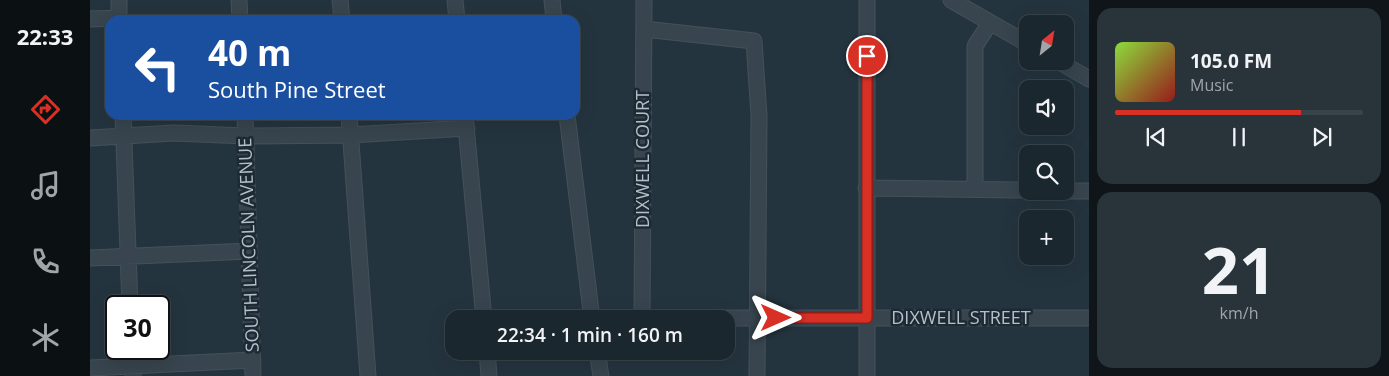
<!DOCTYPE html>
<meta charset="utf-8">
<style>
body{margin:0;font-family:"Open Sans",sans-serif;background:#28333a;color:#f1f3f6;height:100vh;display:flex;flex-direction:column;font-size:19px;white-space:nowrap}
*{box-sizing:border-box;margin:0}
p{font-size:16px;color:#a0a5aa}
.icon{flex:none;width:28px;height:28px;fill:none;stroke:currentColor;stroke-width:2;stroke-linecap:round;stroke-linejoin:round}
.map{position:relative;flex:1;overflow:hidden}
.drawer{display:flex;flex-direction:column;gap:8px;padding:8px;background:#0f1519;width:300px}
.drawer>*{flex:none}
.banner{position:absolute;left:15px;top:15px;width:475px;height:105px;border-radius:15px;box-shadow:0 5px 20px #0002,0 0 0 1px #39444a;background:#1a4fa0;color:#fff;overflow:hidden}
.needle{width:32px;rotate:30deg}
.controls{position:absolute;left:929px;top:15px;display:grid;gap:10px}
.controls a{display:grid;place-items:center;width:55px;height:55px;border-radius:10px;background:#1b272e;box-shadow:0 5px 20px #0002,0 0 0 1px #39444a;font-size:25px}
.speed{position:absolute;left:15px;top:295px;display:flex;gap:10px;font-size:25px;font-weight:700;text-align:center}
.speed>*{display:grid;place-content:center;width:65px;height:65px;border-radius:50%;background:#1b272e;box-shadow:0 5px 20px #0002,0 0 0 1px #39444a;line-height:1}
.speed .limit{border:2px solid #111;border-radius:8px;background:#fff;color:#111}
.pin{position:absolute;display:grid;place-items:center;width:42px;height:42px;color:#fff;margin:-21px;border:2px solid #fff;border-radius:50%;box-shadow:0 1px 5px #0007}
.me{position:absolute;width:55px;margin:-28px;rotate:90deg;stroke-linejoin:round;filter:drop-shadow(0 0 4px #0008)}
.turn{display:flex;align-items:center;gap:18px;height:105px;padding:0 20px;font-size:22px}
.turn .icon{width:65px;height:65px;stroke-width:2.5}
.turn b{display:block;font-size:35px;line-height:42px}
.drawer .tile{flex:1;display:flex;flex-direction:column;justify-content:center;gap:8px;min-width:0;padding:0 18px;border-radius:15px;background:#28333a}
.drawer .dial{align-items:center;gap:0}
.dial b{font-size:65px;line-height:1}
.song{display:flex;align-items:center;gap:15px}
.cover{width:60px;height:60px;border-radius:8px;background:linear-gradient(135deg,hsl(90 70% 55%),hsl(0 70% 35%))}
.played{height:5px;border-radius:2px;background:linear-gradient(90deg,#d93025 75%,#39444a 75%)}
.keys{display:flex;justify-content:space-around;direction:ltr}
.trip{position:absolute;left:355px;top:310px;width:290px;height:50px;border-radius:15px;background:#1b272e;box-shadow:0 5px 20px #0002,0 0 0 1px #39444a;font-weight:600;line-height:50px;text-align:center}
main{display:flex;flex:1;min-height:0}
.tabs{display:flex;flex-direction:column;width:90px;justify-content:space-around;align-items:center;background:#0b1012;color:#a0a5aa}
.tabs .icon{width:35px;height:35px}
.tabs .current{color:#d93025}
.tabs b{font-size:22px;color:#f1f3f6}
.map>svg:first-child{display:block}
</style>
<main>
<nav class="tabs">
<b>22:33</b>
<svg class="icon current" aria-label="directions" viewBox="0 0 24 24"><path d="M12 3l9 9-9 9-9-9zM9 14v-3h6M13 9l2 2-2 2"/></svg>
<svg class="icon" aria-label="music" viewBox="0 0 24 24"><path d="M9 18V5l10-2v13"/><circle cx="6" cy="18" r="3"/><circle cx="16" cy="16" r="3"/></svg>
<svg class="icon" aria-label="phone" viewBox="0 0 24 24"><path d="M5 4h4l2 5-3 2q2 4 5 5l2-3 5 2v4C11 20 4 13 5 4z"/></svg>
<svg class="icon" aria-label="climate" viewBox="0 0 24 24"><path d="M12 3v18M4 7l16 10M4 17L20 7"/></svg>
</nav>
<div class="map">
<svg width="999" height="376" viewBox="0 0 999 376">
<rect width="100%" height="100%" fill="#24343e"/>
<g fill="none" stroke-linecap="round" stroke-linejoin="round">
<g stroke="#44515a" stroke-width="17">
<path id="minor" d="M29,0V20
M149,0L150,20
M250,0L252,20
M365,0L367,20
M462,0L464,20
M777,0V376
M861,0L938,44
M0,19L29,18
M554,29L664,41L669,116L667,376
M968,61L999,79
M33,115L40,306
M155,115L163,376
M259,115L278,376
M375,115L394,319
M477,115L502,319
M0,138L84,133L156,136L261,135L377,128
M776,188L938,190
M885,189V46L900,23
M975,191H999
M0,258L160,251
M502,318H999
M552,318L554,0
M42,349L43,375
M397,351L399,376
M507,351L511,376
M0,368L163,360"/>
</g>
<use href="#minor" stroke="#38454e" stroke-width="15"/>
</g>
<g fill="none" stroke-linecap="round" stroke-linejoin="round">
<g stroke="#8d1f18" stroke-width="12">
<path id="route" d="M686,318H777V56"/>
</g>
<use href="#route" stroke="#d93025" stroke-width="9"/>
</g>
<g text-anchor="middle" stroke-width="5" stroke-linejoin="round" paint-order="stroke">
<g font-size="18" fill="#b4c0c9" stroke="#1d2a33">
<text transform="translate(553 159) rotate(-90)" y="6">DIXWELL COURT</text>
<text transform="translate(159 245) rotate(-92)" y="6">SOUTH LINCOLN AVENUE</text>
<text x="871" y="324">DIXWELL STREET</text>
</g>
</g>
</svg>
<div class="controls">
<a><svg class="needle" viewBox="-14 -14 28 28"><path d="M0-13l5 13h-10z" fill="#e53935"/><path d="M0 13l5-13h-10z" fill="#a0a5aa"/></svg></a>
<a><svg class="icon" aria-label="sound" viewBox="0 0 24 24"><path d="M4 9h4l5-4v14l-5-4H4zM17 9q2 3 0 6"/></svg></a>
<a><svg class="icon" aria-label="search" viewBox="0 0 24 24"><circle cx="10" cy="10" r="6"/><path d="M15 15l6 6"/></svg></a>
<a>+</a>
</div>
<div class="speed"><div class="limit">30</div></div>
<div class="pin" style="left:777px;top:56px;background:#d93025"><svg class="icon" aria-label="arrive" viewBox="0 0 24 24"><path d="M6 21V4h12l-3 4 3 4H6"/></svg></div>
<svg class="me" style="left:686px;top:318px" viewBox="-20 -20 40 40"><path d="M0-17L14 15 0 8-14 15z" fill="#d93025" stroke="#fff" stroke-width="4"/></svg>
<div class="trip">22:34 · 1 min · 160 m</div>
<div class="banner">
<div class="turn"><svg class="icon" aria-label="left" viewBox="0 0 24 24"><path d="M17 20v-9H6M10 6l-5 5 5 5"/></svg><div><b>40 m</b>South Pine Street</div></div>
</div>
</div>
<section class="drawer">
<div class="tile">
<div class="song"><i class="cover"></i><div><b>105.0 FM</b><p>Music</p></div></div>
<div class="played"></div>
<div class="keys"><svg class="icon" aria-label="previous" viewBox="0 0 24 24"><path d="M18 5L8 12l10 7zM5 5v14"/></svg><svg class="icon" aria-label="pause" viewBox="0 0 24 24"><path d="M8 5v14M16 5v14"/></svg><svg class="icon" aria-label="next" viewBox="0 0 24 24"><path d="M6 5l10 7-10 7zM19 5v14"/></svg></div>
</div>
<div class="tile dial"><b>21</b><p>km/h</p></div>
</section>
</main>
